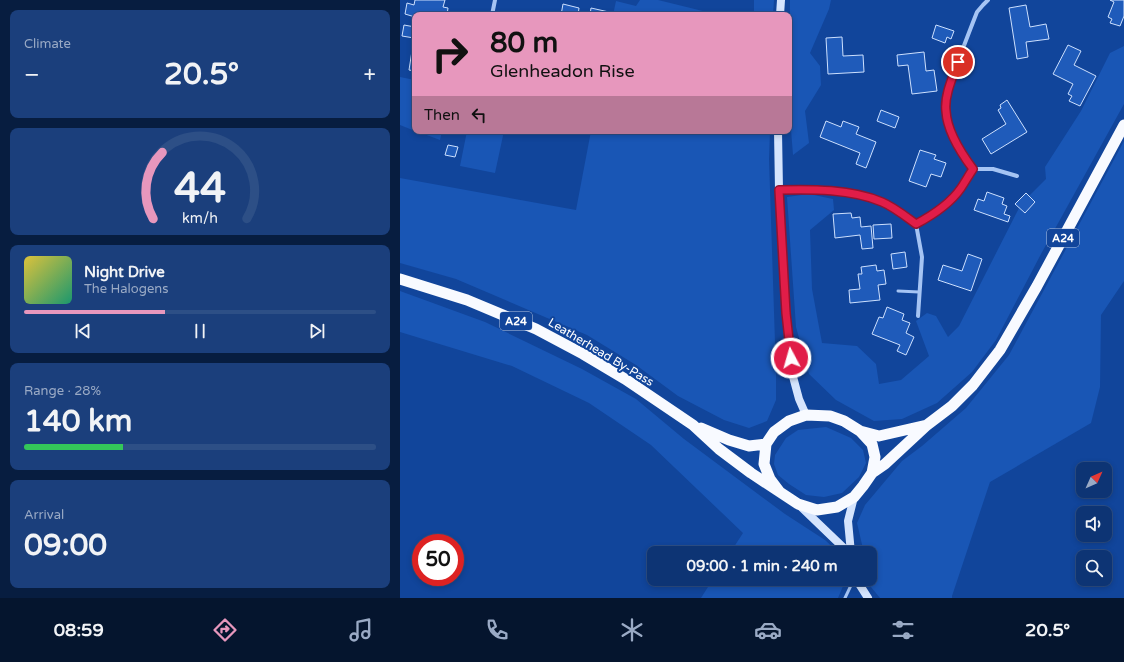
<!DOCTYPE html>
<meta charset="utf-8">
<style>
body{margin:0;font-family:"Varela Round",sans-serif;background:#1b3f7c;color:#f1f3f6;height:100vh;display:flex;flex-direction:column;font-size:15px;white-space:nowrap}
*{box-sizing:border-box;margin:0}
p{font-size:13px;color:#9aaac5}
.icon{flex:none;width:22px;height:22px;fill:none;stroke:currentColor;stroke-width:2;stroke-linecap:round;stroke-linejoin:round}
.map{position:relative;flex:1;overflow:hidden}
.panel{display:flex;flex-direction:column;gap:10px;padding:10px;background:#071d40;width:400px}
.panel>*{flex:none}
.guide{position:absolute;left:12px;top:12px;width:380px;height:122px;border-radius:8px;box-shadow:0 2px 6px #0003,0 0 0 1px #2d4f86;background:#e797bd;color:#111;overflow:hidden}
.needle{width:26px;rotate:45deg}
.buttons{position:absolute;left:676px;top:462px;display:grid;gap:8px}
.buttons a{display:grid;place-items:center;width:36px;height:36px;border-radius:8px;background:#0d3474;box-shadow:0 2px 6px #0003,0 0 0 1px #2d4f86;font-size:20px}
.speed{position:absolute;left:12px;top:534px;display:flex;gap:8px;font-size:20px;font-weight:700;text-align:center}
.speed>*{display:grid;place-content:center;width:52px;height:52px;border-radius:50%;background:#0d3474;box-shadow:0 2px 6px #0003,0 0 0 1px #2d4f86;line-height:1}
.speed .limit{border:6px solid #d22;background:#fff;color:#111}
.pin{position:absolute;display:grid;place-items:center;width:34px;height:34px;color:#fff;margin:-17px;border:2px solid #fff;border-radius:50%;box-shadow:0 1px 4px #0007}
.me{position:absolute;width:44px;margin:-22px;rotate:354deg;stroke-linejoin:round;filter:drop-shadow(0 0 3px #0008)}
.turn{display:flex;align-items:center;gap:14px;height:84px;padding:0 12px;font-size:18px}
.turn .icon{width:52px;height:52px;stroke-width:2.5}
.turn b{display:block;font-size:28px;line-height:34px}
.then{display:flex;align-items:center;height:38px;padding:0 12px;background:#0003;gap:8px;font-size:15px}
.big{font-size:30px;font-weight:700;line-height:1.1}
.panel .card{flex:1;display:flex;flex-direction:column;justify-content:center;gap:6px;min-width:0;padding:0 14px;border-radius:8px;background:#1b3f7c}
.panel .dial{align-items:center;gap:0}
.dial svg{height:104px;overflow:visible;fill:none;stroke:#2d4f86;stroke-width:7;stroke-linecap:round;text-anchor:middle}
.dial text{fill:#f1f3f6;stroke:none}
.song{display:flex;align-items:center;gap:12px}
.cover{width:48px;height:48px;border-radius:6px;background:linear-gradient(135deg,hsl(50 70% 55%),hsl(160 70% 35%))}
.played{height:4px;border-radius:2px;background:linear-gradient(90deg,#e797bd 40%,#2d4f86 40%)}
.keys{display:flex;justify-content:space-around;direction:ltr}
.heat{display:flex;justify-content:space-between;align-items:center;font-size:22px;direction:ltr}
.charge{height:6px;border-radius:3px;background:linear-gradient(90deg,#34c759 28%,#2d4f86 0)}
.trip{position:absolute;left:247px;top:546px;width:230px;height:40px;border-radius:8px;background:#0d3474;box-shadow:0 2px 6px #0003,0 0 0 1px #2d4f86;font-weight:700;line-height:40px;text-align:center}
.tab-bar{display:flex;height:64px;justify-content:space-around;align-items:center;background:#05152e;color:#9aaac5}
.tab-bar .icon{width:28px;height:28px}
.tab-bar .selected{color:#e797bd}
.tab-bar b{font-size:18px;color:#f1f3f6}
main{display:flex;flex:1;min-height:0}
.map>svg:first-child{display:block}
</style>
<main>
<section class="panel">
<div class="card"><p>Climate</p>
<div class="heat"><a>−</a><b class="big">20.5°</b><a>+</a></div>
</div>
<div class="card dial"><svg viewBox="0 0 100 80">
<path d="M14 69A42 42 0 1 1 86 69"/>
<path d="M14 69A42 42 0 0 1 21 18" stroke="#e797bd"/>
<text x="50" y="56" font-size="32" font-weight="700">44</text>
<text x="50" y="72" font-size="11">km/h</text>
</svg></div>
<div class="card">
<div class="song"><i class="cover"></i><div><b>Night Drive</b><p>The Halogens</p></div></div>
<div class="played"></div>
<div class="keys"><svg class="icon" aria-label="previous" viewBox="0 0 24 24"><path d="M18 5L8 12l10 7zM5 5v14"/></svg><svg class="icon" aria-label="pause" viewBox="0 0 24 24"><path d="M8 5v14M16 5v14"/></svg><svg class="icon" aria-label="next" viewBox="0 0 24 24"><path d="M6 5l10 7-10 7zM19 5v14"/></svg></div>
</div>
<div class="card"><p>Range · 28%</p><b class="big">140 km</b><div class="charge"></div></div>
<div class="card"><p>Arrival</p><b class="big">09:00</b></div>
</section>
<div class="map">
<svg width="724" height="598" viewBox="0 0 724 598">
<rect width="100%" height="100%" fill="#11459b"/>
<path fill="#1956b5" d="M240,0H258L319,15H213L216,1L236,6Z
M354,0H374L373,15H354Z
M390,0H431L429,9L410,53L420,66L421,85L405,111L409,143L393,155L389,104Z
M724,46V104L641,254L596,340L572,372L537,403L502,419L474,421L436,400L409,374L396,327L387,197L409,194L433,199L434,210L410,230L412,289L422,343L457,346L476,364L479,384L501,380L529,356L516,321L527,313L536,316L548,337L559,326L619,208L625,213L635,202L629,196L646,179L645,167L681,111L710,53Z
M0,77L15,80V131L0,125Z
M16,131H42L40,140Z
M67,131H104L95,173L60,166Z
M191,131H370L369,159L376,373V400L367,421L349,428L324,420L278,396L236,365L187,335L56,279L0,263V178L176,210Z
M724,141V281L701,315L700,387L691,423L590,482L552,596V598H480L471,587L470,579V553H464L457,523L465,505L502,461L522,446L566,408L609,355Z
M0,291L85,322L182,369L236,399L284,439L385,514L425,540L439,553H330L343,533L251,445L189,403L112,366L0,332Z
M426,427L451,438L463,450L466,463L459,477L442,493L424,497L406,495L389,484L378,475L374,464L375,455L386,438L398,430Z
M313,579H446L438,598H301Z"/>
<path fill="#1f5bba" stroke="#cde0fe" d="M15,0H45L43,7L48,8L47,15H15V17L5,14L7,3L14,5Z
M710,0H724V16L720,26L710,23L712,19L708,17L714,2Z
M163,4L179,8L178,15H161Z
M626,5L630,27L646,24L649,39L626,42L628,57L617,59L609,8Z
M191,8L209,12L208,15H190Z
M4,25L15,27V71L9,70L14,38L2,36Z
M536,25L554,31L551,39L547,37L545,43L532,38Z
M442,37L443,56L463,55L464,72L428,74L426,38Z
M668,45L681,51L674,65L696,76L680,106L669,101L672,96L668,94L673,84L653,74Z
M524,52L526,71L534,70L537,91L512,94L508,65L498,66L497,55Z
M607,100L627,132L591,154L582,139L606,124L598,110L601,108L600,105Z
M481,110L499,117L495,128L477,121Z
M426,121L441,127L443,121L459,127L456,134L476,142L466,168L456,164L460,153L420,137Z
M48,145L58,147L55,157L45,155Z
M520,150L536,155L534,159L546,163L541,177L531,174L526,187L509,181Z
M587,192L604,198L602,204L607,206L604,214L610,216L608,222L574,210L578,199L584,201Z
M626,193L635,202L625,213L615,204Z
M451,213L452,218L460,217L461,227L471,226L473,248L462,249L460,235L435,238L433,214Z
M491,224L492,238L474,239L473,225Z
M505,252L507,267L493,269L491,254Z
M568,254L582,259L571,291L538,280L543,265L562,271Z
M476,265L477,271L484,270L486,284L478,285L480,300L450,303L449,290L460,289L458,274H462L461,267Z
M487,307L504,314L502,320L510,323L506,333L514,337L506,355L497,351L500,345L472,334L479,317L483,318Z"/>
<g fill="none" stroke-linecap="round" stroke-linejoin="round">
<path stroke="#a5c4f4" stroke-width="3" d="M498,291L519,292
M445,598L454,579"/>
<path stroke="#a5c4f4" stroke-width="4" d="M92,15L95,0
M573,169C561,152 548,133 546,111C544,101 548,91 551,81C559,58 568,35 577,12L583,5L588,0
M379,190C411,189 453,189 482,202C494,207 505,216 516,224C533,215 550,204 561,188C565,182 569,175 573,169H593L617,176
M516,224L522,257L518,316"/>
<path stroke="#d5e4fd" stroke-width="8" d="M380,15L381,0
M378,131L379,190L386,313L392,373L399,399L406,415
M399,505L449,553
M451,553L448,521L454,497
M456,579L468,598"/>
<path stroke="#f8faff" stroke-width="11" d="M0,279L67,300L136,329L183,354L225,379L293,425L319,449L351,473L398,504L417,510L437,507L454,497L463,486L472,473L475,457L472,444L460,431L444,421L430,416L406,415L389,421L374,432L366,444L364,464L370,479L379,491
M301,428L329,440L349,446L366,444
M460,431L479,436L527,425
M472,473L485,464L527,425L552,406L573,385L600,350L637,286L724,125"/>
</g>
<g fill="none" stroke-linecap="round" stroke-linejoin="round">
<g stroke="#92132f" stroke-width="10">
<path id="route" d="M391,358L386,313L379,190C411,189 452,189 482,202C494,207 505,216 516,224C533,215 550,204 561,188C565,182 569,175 573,169C561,153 547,131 546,111C544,96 553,76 558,62"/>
</g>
<use href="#route" stroke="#e11d48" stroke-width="7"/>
</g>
<g text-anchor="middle" stroke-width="4" stroke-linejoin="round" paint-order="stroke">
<g fill="#11459b" stroke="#b8c7e1" stroke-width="1">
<rect x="647" y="229" width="32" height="18" rx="3"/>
<rect x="100" y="312" width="32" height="18" rx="3"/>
</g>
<g font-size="11" font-weight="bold" fill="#fff">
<text x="663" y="242">A24</text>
<text x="116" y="325">A24</text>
</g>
<g font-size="12" fill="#fff" stroke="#11459b">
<text transform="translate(201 352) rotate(31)" y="4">Leatherhead By-Pass</text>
</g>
</g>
</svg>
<div class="buttons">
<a><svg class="needle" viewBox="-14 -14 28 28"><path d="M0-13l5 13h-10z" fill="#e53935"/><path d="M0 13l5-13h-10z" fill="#9aaac5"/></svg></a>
<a><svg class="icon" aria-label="sound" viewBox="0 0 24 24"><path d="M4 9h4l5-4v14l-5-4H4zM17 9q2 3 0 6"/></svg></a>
<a><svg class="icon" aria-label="search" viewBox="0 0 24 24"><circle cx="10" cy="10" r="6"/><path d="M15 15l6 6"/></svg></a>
</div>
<div class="speed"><div class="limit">50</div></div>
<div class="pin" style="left:558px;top:62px;background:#d93025"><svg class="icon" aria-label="arrive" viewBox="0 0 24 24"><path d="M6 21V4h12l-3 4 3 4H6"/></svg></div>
<svg class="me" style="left:391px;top:358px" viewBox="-20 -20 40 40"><circle r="17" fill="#e11d48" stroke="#fff" stroke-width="3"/><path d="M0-11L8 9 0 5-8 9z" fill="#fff"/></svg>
<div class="trip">09:00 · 1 min · 240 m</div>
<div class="guide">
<div class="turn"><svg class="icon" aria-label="right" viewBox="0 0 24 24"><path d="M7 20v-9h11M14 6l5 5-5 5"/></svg><div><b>80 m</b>Glenheadon Rise</div></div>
<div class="then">Then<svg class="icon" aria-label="left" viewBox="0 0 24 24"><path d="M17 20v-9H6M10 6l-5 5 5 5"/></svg></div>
</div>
</div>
</main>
<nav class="tab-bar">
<b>08:59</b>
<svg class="icon selected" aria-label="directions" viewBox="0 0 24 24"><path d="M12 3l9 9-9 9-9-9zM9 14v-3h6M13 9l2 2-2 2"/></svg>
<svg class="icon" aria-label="music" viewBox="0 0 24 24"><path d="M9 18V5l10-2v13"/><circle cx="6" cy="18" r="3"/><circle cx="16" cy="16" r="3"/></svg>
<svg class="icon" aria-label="phone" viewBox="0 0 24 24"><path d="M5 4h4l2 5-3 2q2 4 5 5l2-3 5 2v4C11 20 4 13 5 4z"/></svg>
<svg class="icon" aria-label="climate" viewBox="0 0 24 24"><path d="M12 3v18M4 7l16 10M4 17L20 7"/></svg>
<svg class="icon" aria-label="car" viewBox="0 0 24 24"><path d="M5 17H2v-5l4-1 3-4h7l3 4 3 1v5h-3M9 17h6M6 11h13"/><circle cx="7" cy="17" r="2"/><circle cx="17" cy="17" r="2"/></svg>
<svg class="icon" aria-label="filters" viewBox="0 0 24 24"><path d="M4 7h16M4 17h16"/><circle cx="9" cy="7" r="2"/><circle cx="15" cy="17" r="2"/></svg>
<b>20.5°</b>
</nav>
